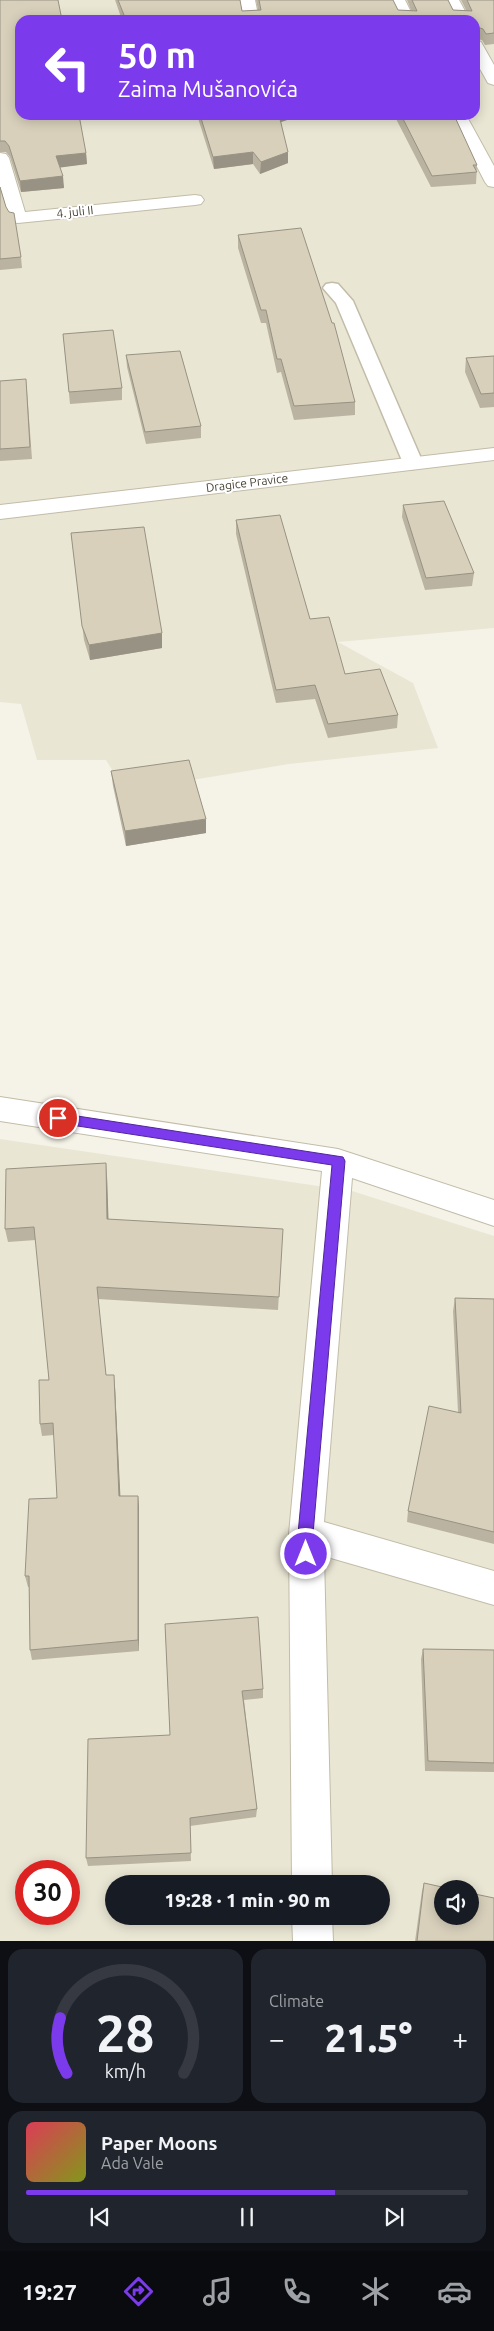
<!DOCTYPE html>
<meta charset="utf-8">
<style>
body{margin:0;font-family:Ubuntu,sans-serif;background:#20242c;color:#f1f3f6;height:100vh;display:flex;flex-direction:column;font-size:19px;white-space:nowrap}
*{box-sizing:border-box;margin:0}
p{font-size:16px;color:#9ea1a6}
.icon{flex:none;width:28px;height:28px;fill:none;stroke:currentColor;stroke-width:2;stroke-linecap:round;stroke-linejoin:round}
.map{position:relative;height:1941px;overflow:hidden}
.panel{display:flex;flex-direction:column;gap:8px;padding:8px;background:#0d0f14;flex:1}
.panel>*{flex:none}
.banner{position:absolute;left:15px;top:15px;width:465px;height:105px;border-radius:15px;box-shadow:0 2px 12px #0003;background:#7c3aed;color:#fff;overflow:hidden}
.tools{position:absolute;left:434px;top:1880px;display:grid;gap:10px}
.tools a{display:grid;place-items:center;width:45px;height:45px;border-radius:50%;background:#171b24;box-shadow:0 2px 12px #0003;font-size:25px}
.speed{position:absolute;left:15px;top:1860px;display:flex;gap:10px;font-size:25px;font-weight:700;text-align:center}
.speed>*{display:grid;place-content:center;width:65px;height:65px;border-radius:50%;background:#171b24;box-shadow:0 2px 12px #0003;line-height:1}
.speed .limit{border:8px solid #d22;background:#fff;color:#111}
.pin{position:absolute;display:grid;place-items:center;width:42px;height:42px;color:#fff;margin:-21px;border:2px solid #fff;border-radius:50%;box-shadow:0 1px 5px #0007}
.me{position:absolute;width:55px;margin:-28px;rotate:0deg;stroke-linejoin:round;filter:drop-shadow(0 0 4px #0008)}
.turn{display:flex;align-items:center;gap:18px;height:105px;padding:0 20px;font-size:22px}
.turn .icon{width:65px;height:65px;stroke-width:2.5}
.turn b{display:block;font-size:35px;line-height:42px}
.big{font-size:38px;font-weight:800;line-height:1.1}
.panel .card{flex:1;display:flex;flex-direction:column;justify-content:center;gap:8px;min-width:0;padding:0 18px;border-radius:15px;background:#20242c}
.panel .dial{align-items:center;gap:0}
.dial svg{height:130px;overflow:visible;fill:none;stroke:#363941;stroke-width:7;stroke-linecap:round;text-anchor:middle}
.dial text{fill:#f1f3f6;stroke:none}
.song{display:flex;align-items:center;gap:15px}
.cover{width:60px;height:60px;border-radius:8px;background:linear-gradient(135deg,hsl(350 70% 55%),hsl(70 70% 35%))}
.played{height:5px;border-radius:2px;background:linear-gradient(90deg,#7c3aed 70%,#363941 70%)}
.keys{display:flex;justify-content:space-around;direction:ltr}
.heat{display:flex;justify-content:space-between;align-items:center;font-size:28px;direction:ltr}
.panel .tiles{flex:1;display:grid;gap:8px;grid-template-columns:1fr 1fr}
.card:last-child{grid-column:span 2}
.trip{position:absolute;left:105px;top:1875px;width:285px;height:50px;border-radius:25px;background:#171b24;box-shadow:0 2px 12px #0003;font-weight:800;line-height:50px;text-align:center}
.tabs{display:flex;height:80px;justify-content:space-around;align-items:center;background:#090b0e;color:#9ea1a6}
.tabs .icon{width:35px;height:35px}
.tabs .current{color:#7c3aed}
.tabs b{font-size:22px;color:#f1f3f6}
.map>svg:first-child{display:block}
</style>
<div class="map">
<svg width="494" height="1941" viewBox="0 0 494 1941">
<rect width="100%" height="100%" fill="#f5f3e7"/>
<path fill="#eae6d4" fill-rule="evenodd" d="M0,0H494V628L338,642L413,683L438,748L289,764L125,791L106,760H37L21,704L0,702ZM20,20H475V115H20Z
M0,1139L352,1191L494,1236V1941H0ZM26,1871H69V1914H26ZM114,1884H381V1916H114ZM442,1889H470V1916H442Z"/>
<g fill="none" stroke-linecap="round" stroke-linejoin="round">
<g stroke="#c2bca8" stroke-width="3">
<path id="service" d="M332,283L338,284L353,301L423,463L420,467L413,469L406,467L403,463L336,303L323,288L326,284Z"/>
</g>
<g stroke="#c2bca8" stroke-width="2">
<path id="minor" d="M239,0H255L259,20H243Z
M389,0H405L415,20H399Z
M443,0H459L470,20H454Z
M475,40L481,42L494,65V85L488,83L475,60Z
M450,115H466L494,166V187L488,186L485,182Z
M0,153L6,154L9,158L25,212L195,195L201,196L204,200L201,204L195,205L18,223L12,222L9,218L0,187Z
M494,448V460L0,519V505Z
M0,1097L338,1149L494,1200V1226L352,1178L324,1522L494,1571V1605L324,1556L332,1884H292L289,1534L322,1171L0,1121Z
M292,1916H332L333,1941H293Z"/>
</g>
<use href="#service" fill="#fff" fill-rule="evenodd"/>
<use href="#minor" fill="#fff" fill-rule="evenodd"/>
</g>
<path fill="#bab3a1" d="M0,0L86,153L87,164L60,167L64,188L21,192L10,157L6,152H0Z
M115,0H240L242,11L258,10L256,0H393L398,10H411L407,0H448L453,10H466L461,0H494V44L485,45L482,40L475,39V20H122Z
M197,115H302L281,122L288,163L260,174L253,164L214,169Z
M307,115H344L308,117Z
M394,115H454L477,165L476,184L431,187Z
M0,187L21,257L22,268L0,270Z
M238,235L355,402V415L294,420L281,372L277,373L266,323H261L238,248Z
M63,334L122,388V400L70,404Z
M126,355L201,426V438L146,444L127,367Z
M494,356V407L480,408L465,372L466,358Z
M0,381L27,391L32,459L0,461Z
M403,505L474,573L472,586L425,590L402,517Z
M236,520L310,619L345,674L398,715L397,728L328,738L315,699L276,703L236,534Z
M71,533L162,648L90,660L84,640Z
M111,771L206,833L126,846L113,786Z
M107,1176L108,1219L282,1242L278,1310L98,1299L106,1375L115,1387L120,1496H138L139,1507V1651L32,1660L30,1650L29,1587H28L25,1576L57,1498L54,1435L42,1436L40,1424L49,1380L36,1240L8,1242L5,1229Z
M455,1298L494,1299V1544L407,1522L408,1511L458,1412L453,1311Z
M165,1624L263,1689V1698L244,1700L257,1809L256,1817L190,1826L191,1861L88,1866L86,1858L170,1735Z
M423,1649L494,1650V1772L425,1771L421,1659Z
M424,1883L494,1941H415L422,1891Z"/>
<path fill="#979283" d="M477,27L476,38L475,39V28Z
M278,115H302L278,123Z
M253,152V164L214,169L213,157Z
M288,152V163L260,174L261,162Z
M86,153L87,164L57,168L56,156Z
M63,176L64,188L21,192L20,181Z
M162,633V648L90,660L89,645Z
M206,819V833L126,846L125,831Z
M106,1163L107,1176L109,1232L107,1219Z
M114,1375L115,1387L121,1508L119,1496Z
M138,1496L139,1507V1651L138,1640Z"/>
<path fill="#d8d0bb" stroke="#979283" d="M0,0H58L62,20H20V115H79L86,153L56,156L63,176L20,181L9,146L5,141H0Z
M118,0H240L242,11L261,10L259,0H393L398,10L417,11L412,0H448L453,10L472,11L467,0H494V33L486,34L483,29L477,27L475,28V20H126Z
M200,115H279L288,152L261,162L253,152L213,157Z
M401,115H454L477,165H473L477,172L432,176Z
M0,187L6,207L9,212L14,213L21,257L0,259Z
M301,228L332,323H334L355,402L294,406L281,359H277L266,310H261L238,235Z
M113,330L122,388L69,392L63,334Z
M180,351L201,426L145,432L126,355Z
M494,356V393L481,394L466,358Z
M26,379L30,447L0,449V381Z
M444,501L474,573L426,578L403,505Z
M280,515L310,619L329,617L345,674L380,669L398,715L328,724L315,685L276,690L236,520Z
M144,527L162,633L89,645L82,626L71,533Z
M189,760L206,819L125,831L111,771Z
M106,1163L107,1219L283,1229L279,1297L97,1287L106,1375H114L119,1496H138V1640L30,1650L29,1576H25L29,1499L57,1498L53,1423L40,1424L39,1380H49L34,1227L5,1229L6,1169Z
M455,1298L494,1299V1532L408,1511L429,1406L461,1413Z
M258,1617L263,1689L242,1691L257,1809L190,1818L191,1853L86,1858L88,1739L170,1735L165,1624Z
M423,1649L494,1650V1763L428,1761Z
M424,1883L451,1889H442V1916H470V1893L494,1898V1941H417Z"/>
<path fill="#7c3aed" stroke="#51269a" d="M58,1113L343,1157L345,1161L313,1534V1554L311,1558L306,1561L301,1558L298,1534L332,1165L58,1123L52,1118Z"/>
<g text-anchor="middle" stroke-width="4" stroke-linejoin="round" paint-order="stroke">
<g font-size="12" fill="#494435" stroke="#fff">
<text transform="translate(75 212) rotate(-6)" y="4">4. juli II</text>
<text transform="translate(247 483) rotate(-7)" y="4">Dragice Pravice</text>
</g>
</g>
</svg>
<div class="tools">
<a><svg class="icon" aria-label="sound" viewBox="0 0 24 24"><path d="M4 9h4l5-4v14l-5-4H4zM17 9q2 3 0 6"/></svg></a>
</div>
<div class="speed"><div class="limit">30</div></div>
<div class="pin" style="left:58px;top:1118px;background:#d93025"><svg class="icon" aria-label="arrive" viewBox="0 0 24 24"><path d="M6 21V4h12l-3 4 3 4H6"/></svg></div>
<svg class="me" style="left:306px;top:1554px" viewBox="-20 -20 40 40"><circle r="17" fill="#7c3aed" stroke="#fff" stroke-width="3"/><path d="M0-11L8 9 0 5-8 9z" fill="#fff"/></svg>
<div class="trip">19:28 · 1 min · 90 m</div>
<div class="banner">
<div class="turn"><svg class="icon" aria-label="left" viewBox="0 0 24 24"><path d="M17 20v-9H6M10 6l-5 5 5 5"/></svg><div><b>50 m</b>Zaima Mušanovića</div></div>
</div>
</div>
<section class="panel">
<div class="tiles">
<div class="card dial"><svg viewBox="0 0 100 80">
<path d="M14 69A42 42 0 1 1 86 69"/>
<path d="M14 69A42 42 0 0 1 10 35" stroke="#7c3aed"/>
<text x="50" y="56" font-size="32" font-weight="700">28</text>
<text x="50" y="72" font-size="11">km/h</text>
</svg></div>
<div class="card"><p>Climate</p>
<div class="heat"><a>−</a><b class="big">21.5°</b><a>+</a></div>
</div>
<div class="card">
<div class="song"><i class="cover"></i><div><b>Paper Moons</b><p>Ada Vale</p></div></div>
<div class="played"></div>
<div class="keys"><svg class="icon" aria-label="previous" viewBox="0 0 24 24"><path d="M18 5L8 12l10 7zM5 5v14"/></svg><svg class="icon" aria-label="pause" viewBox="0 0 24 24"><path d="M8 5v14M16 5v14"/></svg><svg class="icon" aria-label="next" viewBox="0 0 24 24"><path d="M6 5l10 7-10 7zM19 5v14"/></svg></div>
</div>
</div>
</section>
<nav class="tabs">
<b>19:27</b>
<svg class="icon current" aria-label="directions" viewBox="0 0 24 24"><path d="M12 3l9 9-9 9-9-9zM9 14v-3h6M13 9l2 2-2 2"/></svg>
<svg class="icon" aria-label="music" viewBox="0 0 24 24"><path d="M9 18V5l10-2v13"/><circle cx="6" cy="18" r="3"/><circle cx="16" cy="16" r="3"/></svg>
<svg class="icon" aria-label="phone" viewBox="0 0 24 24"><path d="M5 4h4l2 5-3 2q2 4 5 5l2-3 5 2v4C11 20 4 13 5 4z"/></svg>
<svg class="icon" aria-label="climate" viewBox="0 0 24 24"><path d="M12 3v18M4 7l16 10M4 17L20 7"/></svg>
<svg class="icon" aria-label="car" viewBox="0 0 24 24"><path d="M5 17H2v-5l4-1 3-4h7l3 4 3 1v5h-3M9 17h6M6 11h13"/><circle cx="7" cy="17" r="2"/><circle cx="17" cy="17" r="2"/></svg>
</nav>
